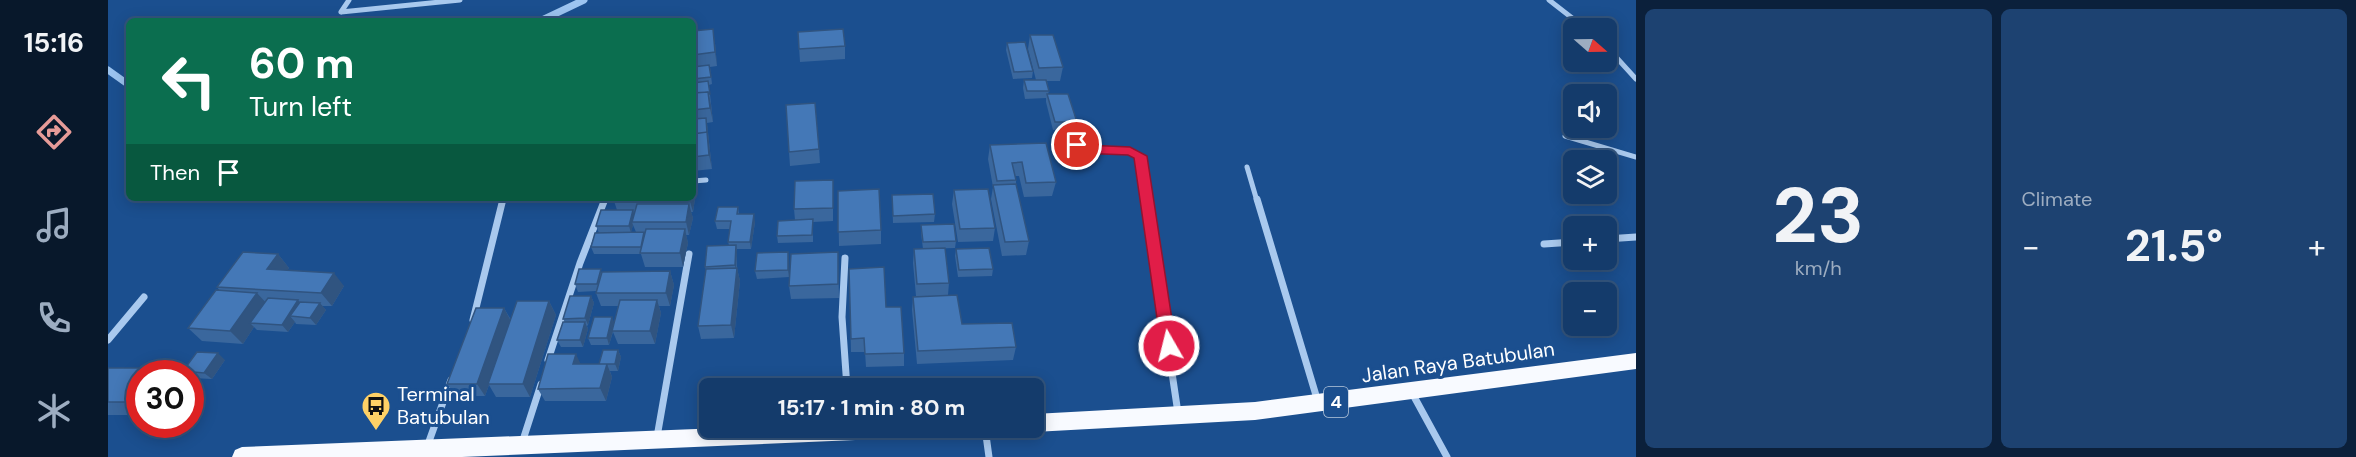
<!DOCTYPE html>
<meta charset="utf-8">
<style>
body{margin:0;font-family:"DM Sans",sans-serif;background:#1d4271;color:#f1f3f6;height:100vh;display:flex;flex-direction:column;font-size:22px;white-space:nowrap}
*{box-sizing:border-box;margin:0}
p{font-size:20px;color:#9dadc1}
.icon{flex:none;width:33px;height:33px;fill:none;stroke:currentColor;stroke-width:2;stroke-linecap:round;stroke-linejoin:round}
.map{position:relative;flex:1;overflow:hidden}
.drawer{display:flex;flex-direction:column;gap:9px;padding:9px;background:#0b203b;width:720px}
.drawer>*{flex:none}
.guide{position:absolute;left:18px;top:18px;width:570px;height:183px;border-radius:9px;box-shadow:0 3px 15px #0003,0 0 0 2px #33557e;background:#0b6e4f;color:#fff;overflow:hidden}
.needle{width:39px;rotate:110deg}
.controls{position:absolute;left:1455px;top:18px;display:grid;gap:12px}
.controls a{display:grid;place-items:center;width:54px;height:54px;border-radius:9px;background:#143b6b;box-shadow:0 3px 15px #0003,0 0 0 2px #33557e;font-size:30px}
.speed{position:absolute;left:18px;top:360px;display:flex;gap:12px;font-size:30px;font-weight:700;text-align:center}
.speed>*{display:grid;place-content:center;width:78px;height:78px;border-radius:50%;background:#143b6b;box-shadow:0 3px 15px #0003,0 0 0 2px #33557e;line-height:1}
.speed .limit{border:9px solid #d22;background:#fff;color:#111}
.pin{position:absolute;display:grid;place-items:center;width:51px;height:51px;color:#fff;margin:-26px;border:3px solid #fff;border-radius:50%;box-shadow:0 2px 6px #0007}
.me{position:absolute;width:66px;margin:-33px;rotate:352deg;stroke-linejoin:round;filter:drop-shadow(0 0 4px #0008)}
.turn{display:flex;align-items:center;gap:21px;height:126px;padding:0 24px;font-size:27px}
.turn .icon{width:78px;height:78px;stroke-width:2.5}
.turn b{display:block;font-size:42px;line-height:51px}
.then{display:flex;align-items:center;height:57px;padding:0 24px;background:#0003;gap:12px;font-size:22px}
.big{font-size:45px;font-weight:700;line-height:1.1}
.drawer .tile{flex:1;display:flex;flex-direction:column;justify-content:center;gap:9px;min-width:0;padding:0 21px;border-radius:9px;background:#1d4271}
.drawer .dial{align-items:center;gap:0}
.dial b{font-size:78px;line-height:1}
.heat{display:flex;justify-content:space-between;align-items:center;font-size:33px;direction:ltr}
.drawer .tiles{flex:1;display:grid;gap:9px;grid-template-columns:repeat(2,1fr)}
.trip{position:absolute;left:591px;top:378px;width:345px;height:60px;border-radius:9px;background:#143b6b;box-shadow:0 3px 15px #0003,0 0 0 2px #33557e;font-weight:700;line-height:60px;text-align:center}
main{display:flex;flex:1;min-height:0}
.menu{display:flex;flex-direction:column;width:108px;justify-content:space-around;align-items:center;background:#08182b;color:#9dadc1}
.menu .icon{width:42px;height:42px}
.menu .on{color:#e69b98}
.menu b{font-size:27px;color:#f1f3f6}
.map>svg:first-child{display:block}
</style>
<main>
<nav class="menu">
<b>15:16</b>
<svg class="icon on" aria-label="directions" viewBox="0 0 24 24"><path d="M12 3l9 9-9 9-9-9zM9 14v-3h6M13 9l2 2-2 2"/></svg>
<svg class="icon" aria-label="music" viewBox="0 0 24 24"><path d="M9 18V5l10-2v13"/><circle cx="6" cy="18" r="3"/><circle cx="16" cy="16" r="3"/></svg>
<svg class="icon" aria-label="phone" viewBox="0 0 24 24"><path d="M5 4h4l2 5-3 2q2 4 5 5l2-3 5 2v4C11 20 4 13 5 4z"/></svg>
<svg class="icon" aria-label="climate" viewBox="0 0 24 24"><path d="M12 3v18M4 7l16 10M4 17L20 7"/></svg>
</nav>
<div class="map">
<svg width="1528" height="457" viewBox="0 0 1528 457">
<rect width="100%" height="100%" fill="#1b4f8f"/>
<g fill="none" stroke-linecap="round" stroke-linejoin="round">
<path stroke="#9cc4f0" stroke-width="7" d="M432,21L476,0
M0,70L21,85"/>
<path stroke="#a9c9ee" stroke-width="5" d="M1441,0L1477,28
M233,12L352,0
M233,12L241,0
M1498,46L1528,79
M965,134L972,149L1022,151L1032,156L1039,201
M1457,136L1528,157
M1139,167L1149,201
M585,181L598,180
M394,201L395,198
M497,201L498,198"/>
<path stroke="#a9c9ee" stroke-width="7" d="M1038,199L1070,413
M1149,199L1210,402
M1498,239L1528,237
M1436,244L1466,242
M737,258L734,317L739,388
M365,320L395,199
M0,340L36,297
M440,360L472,263L497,199
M1303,391L1339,457
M877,428L881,457
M549,437L581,254
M414,443L433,384
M319,447L343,380"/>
<path fill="#f8faff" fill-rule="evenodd" d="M1528,353V369L1147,420L926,432L918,428H926V414L1147,402Z
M613,428H827L824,434L817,437L354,457H124L127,450L134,447Z"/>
</g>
<path fill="#3a679d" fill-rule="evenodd" d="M585,31L607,43L609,66L602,67L604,84L601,85L605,122L599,123L604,169L585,171Z
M690,32L737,46V59L692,62Z
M922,35L955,67L952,81H939L941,91L940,94L969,122L967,129L945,130L938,102V98L917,99L915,88L916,80H928L920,49Z
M899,43L925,71L924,78L905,79L898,50Z
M938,143L948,182L944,196L916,197L911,176H907L908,180V184L921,241L918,255L894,256L883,199L885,187L880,159L882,145Z
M711,149L712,163L682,166L681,152Z
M585,178L588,192L585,212H583L585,218L581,235H578L580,243L575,267H537L533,254H486L483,247L491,233L488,226L509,210L505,198ZM525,225L528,232H523Z
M846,190L887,228L885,241L850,242L844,204Z
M730,191L773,230V244L731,246Z
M725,194V221L705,222V242L670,243L669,236L687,220L686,209Z
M784,195L827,214L826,222L785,223Z
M630,207L631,214L647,222L643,249H629V268L632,281L626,338L593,339L590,326L598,270L597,267L621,245L620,242L622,229H609L607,221Z
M813,225L848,241L847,248L815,249L813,233Z
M806,249L841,283L840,295L854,324L908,347L905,360L809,364L804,310L805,297L808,296L805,263Z
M848,249L885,269L884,276L850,277L847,256Z
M680,252L681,260V277L649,279L647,271Z
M730,252L731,298L683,299L681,286Z
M170,254L181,268L179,270L236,286L224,306H214L218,310L208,325L188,324L187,322L180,332L149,330L146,327L135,344L94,341L80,328L112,291L109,287Z
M741,269L778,307L796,353V366L758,367L757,352H743Z
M562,271L566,285L562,306H551L553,313L547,344H510L505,332L501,345H483L480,338L507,323L510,306H493L488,293V291L470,292L467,284L494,272Z
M483,296L486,303L480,325L479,326L480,329L475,347H453L449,340L457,322L455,319Z
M441,301L448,315L422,397H388L381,385L377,396H348L339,384L396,308L403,320Z
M510,350L513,357L510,371H502L504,377L498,401H437L430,389L473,364H491Z
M117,360L104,379L83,378L82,374H78L75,371Z
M0,368H45L52,374H32V415H0Z"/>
<path fill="#305480" d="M605,29L607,43L609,66L607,52Z
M600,92L603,105L605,122L602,108Z
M598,118L599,125L604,169L601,155Z
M585,178L588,192L585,212L581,198H585Z
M581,204L585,218L581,235L578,222Z
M525,210L527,218L524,222L525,225L523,233L521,226Z
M646,214L647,222L643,249L642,242Z
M577,229L580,243L575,267L572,253Z
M628,245L629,252L628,273L627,265Z
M680,252L681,260V277L680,270Z
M170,254L181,268L171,282L159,269Z
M629,268L632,281L626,338L623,325Z
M562,271L566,285L562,306L558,293Z
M226,273L236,286L224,306L213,293Z
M149,293L161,306L142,323L146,327L135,344L122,331Z
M483,296L486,303L480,325L477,318Z
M190,300L196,307L182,316L187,322L180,332L174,325Z
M549,300L553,313L547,344L542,331Z
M441,301L448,315L422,397L415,384Z
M212,303L218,310L208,325L202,318Z
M396,308L403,321L380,384L381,385L377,396L369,384Z
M504,317L507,324L501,345L499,338Z
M477,322L480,329L475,347L472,340Z
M510,350L513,357L510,371L507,364Z
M110,353L117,360L104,379L96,373Z
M468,354L474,367L465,364Z
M499,364L504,377L498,401L492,388Z
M45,368L52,374H42Z
M90,383L97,390L82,411V393Z
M32,388V409L22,402Z"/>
<path fill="#4478b7" stroke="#305480" stroke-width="1.5" d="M605,29L607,52L585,55V31Z
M735,29L737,46L691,49L690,32Z
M922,35H945L955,67L931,68Z
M917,42L925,71L906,72L899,43Z
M601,65L603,77L585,79V67Z
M916,80H938L941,91H919Z
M600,81L602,94H601L600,92L585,93V83Z
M600,92L602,108L585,110V93Z
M939,94H960L969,122H947Z
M707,103L711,149L681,152L678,105Z
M598,118L599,133V132L585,134V119Z
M599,132L601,155L585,157V134Z
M938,143L948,182L918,183L914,162L904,163L908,180L889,181L882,145Z
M725,180V208L686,209L687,181Z
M908,184L921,241L897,242L885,185Z
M771,189L773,230L730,232V191Z
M880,189L887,228L852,229L846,190Z
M825,194L827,214L785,216L784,195Z
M529,204H581L578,222H524Z
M610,207H630L629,214H646L642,242H620L623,221H607Z
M493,210H525L521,226H488Z
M705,219L704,235L669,236L670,221Z
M846,224L848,241L815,242L813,225Z
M538,229H577L572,253H532Z
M536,232L533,247H483L487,233Z
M628,245L627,265L597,267L599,246Z
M837,248L841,283L809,284L806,249Z
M881,248L885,269L851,270L848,249Z
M135,252L170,254L159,269L226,273L213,293L109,287Z
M680,252V270L647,271L649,253Z
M730,252V284L681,286L683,254Z
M776,267L778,307H793L796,353L757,354L756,338L743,339L741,269Z
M629,268L623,325L590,326L598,269Z
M471,269H493L489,284H467Z
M562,271L558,293H488L494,272Z
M108,290L149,293L122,331L80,328Z
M849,295L854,324L904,323L908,347L810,351L805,297Z
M462,296H483L477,318L455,319Z
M160,298L190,300L174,325L142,323Z
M512,300H549L542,331H504Z
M409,301H441L415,384H380Z
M192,302L212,303L202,318L182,316Z
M368,308H396L369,384H339Z
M486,317H504L499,338H480Z
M455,322H477L472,340H449Z
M495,350H510L507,364H491Z
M89,352L110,353L96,373L75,371Z
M440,354H468L465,364H499L492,388L430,389Z
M0,368H45L42,374H32V388L22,402H0Z
M82,383H90L82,393Z"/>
<path fill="#e11d48" stroke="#92132f" stroke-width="1.5" d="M969,141L977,145L1022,147L1039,156L1068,346L1066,350L1061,352L1055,350L1053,346L1026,158L1020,155L970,153L963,145Z"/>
<defs>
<g id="bus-pin" transform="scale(1.5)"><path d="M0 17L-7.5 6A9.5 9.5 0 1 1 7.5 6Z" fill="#ffd166" stroke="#1b4f8f"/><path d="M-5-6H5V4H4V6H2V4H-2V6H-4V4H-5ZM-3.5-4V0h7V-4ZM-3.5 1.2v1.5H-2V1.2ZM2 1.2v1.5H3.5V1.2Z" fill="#111"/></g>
</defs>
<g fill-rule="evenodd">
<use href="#bus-pin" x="268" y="406"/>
</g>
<g text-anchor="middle" stroke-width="6" stroke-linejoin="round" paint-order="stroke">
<rect fill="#1b4f8f" stroke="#bbcadd" stroke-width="1.5" x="1216" y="387" width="24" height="30" rx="4.5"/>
<g font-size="18" font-weight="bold" fill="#fff">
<text x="1228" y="408">4</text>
</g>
<g font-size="20" fill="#fff" stroke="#1b4f8f">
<text transform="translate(1350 362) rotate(-8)" y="7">Jalan Raya Batubulan</text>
</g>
<g font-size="20" fill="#fff" stroke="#1b4f8f" text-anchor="start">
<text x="289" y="401">Terminal<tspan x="289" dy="23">Batubulan</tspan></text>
</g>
</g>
</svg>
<div class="controls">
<a><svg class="needle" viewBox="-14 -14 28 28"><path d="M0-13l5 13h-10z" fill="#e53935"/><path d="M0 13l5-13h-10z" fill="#9dadc1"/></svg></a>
<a><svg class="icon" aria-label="sound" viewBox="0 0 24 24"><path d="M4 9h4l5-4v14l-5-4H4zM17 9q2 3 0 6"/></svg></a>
<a><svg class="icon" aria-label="layers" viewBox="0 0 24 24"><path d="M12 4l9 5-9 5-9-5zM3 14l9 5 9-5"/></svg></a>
<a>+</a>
<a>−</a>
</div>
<div class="speed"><div class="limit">30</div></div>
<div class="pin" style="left:969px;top:145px;background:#d93025"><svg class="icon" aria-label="arrive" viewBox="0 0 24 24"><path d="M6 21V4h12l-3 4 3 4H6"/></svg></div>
<svg class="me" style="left:1061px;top:346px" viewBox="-20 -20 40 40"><circle r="17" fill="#e11d48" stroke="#fff" stroke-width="3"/><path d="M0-11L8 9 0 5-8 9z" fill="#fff"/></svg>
<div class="trip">15:17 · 1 min · 80 m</div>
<div class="guide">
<div class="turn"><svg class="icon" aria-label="left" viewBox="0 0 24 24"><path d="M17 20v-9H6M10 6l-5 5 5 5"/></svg><div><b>60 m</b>Turn left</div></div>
<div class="then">Then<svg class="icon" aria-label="arrive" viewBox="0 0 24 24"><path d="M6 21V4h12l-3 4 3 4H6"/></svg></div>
</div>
</div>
<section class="drawer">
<div class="tiles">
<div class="tile dial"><b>23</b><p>km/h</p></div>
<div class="tile"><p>Climate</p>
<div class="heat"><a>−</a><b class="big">21.5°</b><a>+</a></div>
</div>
</div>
</section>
</main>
